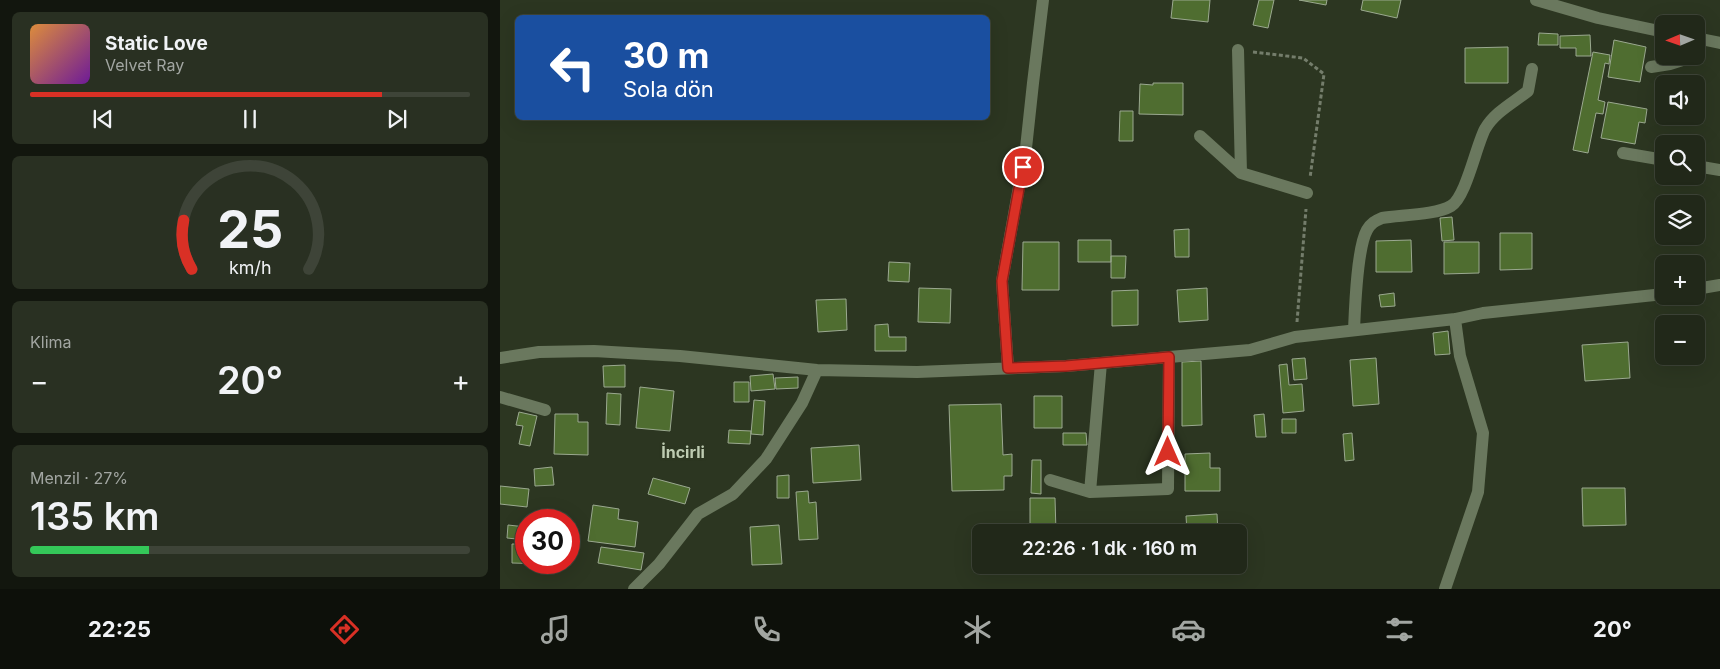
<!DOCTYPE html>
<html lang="tr">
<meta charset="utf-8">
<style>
body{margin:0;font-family:Inter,sans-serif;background:#293022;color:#f1f3f6;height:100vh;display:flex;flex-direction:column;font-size:19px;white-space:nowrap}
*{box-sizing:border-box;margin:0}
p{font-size:16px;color:#a2a6a2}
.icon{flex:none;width:28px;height:28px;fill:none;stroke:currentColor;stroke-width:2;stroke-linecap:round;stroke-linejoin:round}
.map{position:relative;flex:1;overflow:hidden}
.details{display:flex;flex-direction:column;gap:12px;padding:12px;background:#12160e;width:500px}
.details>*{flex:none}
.guide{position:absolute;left:15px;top:15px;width:475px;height:105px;border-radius:8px;box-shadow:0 5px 20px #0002,0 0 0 1px #3e4438;background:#1a4fa0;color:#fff;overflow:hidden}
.needle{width:32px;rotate:268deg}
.buttons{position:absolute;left:1155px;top:15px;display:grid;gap:10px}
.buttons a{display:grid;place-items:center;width:50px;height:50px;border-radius:8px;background:#212819;box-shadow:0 5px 20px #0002,0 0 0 1px #3e4438;font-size:25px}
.speed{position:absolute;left:15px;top:509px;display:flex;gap:10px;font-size:25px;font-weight:700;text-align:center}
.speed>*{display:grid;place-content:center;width:65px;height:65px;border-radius:50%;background:#212819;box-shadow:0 5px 20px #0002,0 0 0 1px #3e4438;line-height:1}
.speed .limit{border:8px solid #d22;background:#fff;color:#111}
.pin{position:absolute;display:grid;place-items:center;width:42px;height:42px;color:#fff;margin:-21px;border:2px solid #fff;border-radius:50%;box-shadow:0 1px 5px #0007}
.me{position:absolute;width:55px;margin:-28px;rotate:0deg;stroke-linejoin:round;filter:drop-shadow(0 0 4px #0008)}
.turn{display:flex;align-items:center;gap:18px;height:105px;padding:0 25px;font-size:22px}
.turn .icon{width:65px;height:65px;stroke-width:2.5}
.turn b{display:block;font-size:35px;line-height:42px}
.big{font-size:38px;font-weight:600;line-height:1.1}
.details .card{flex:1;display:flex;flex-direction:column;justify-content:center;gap:8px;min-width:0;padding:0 18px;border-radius:8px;background:#293022}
.details .dial{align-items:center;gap:0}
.dial svg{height:130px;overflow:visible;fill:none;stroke:#3e4438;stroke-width:7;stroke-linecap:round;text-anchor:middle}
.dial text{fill:#f1f3f6;stroke:none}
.song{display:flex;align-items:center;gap:15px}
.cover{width:60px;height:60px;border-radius:8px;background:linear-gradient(135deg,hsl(30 70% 55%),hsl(280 70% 35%))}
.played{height:5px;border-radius:2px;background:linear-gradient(90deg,#d93025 80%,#3e4438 80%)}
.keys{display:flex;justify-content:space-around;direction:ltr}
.heat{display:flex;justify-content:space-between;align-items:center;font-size:28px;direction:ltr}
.charge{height:8px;border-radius:4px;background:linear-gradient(90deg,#34c759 27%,#3e4438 0)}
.trip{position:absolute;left:472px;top:524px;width:275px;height:50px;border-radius:8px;background:#212819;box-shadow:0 5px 20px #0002,0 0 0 1px #3e4438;font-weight:600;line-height:50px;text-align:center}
.tabs{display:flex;height:80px;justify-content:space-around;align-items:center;background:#0d100a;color:#a2a6a2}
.tabs .icon{width:35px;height:35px}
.tabs .active{color:#d93025}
.tabs b{font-size:22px;color:#f1f3f6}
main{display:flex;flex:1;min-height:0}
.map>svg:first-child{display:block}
</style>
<main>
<section class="details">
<div class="card">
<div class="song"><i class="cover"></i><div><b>Static Love</b><p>Velvet Ray</p></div></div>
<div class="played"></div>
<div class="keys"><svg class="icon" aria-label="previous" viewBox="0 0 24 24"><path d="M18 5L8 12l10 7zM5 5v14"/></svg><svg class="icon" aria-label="pause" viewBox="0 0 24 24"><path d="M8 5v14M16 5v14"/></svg><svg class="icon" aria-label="next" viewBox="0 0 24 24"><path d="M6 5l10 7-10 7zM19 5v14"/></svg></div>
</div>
<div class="card dial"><svg viewBox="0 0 100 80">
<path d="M14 69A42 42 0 1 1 86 69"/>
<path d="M14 69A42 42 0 0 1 9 39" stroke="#d93025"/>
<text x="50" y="56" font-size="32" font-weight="700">25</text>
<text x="50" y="72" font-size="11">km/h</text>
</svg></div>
<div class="card"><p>Klima</p>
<div class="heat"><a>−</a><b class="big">20°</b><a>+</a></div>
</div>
<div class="card"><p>Menzil · 27%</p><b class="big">135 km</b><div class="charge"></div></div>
</section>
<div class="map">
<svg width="1220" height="589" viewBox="0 0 1220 589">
<rect width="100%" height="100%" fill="#2c3621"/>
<path fill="#4f6d30" stroke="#9ba990" d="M673,0H710L708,22L671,18Z
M759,0H774L768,28L753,25Z
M799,0H827L826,5Z
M863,0H901L897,18L861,10Z
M1039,33L1058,34V45H1038Z
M1090,35L1091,56H1076V48H1060V36Z
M1114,40L1146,47L1140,82L1108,77Z
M1008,47V83H965V48Z
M1093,52L1110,55L1109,64L1105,63L1098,100L1105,102L1103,114L1096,113L1088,153L1073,150Z
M653,83H683V115L639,114L640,84L653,85Z
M1108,102L1147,109L1145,123L1139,122L1135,144L1101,138Z
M620,111H633V141H619Z
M952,217L954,240L942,241L940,218Z
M689,229V257H675L674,230Z
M1000,233H1032V269L1000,270Z
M578,240H611V262H578Z
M911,240L912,272H876V241Z
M523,242H559V290H522Z
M944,242H979V273L944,274Z
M611,256H626L625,278H611Z
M389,262L410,263L409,282L388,281Z
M419,288L451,289L450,323L418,322Z
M707,288L708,320L679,322L677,290Z
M638,290V325L612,326V291Z
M894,293L895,306L881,307L879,295Z
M346,299L347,330L318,332L316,300Z
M388,324L389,337H406V351H375V325Z
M948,331L950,354L935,355L933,333Z
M1128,342L1130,378L1085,381L1082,345Z
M805,358L807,379L794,380L792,359Z
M876,358L879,404L853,406L850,360Z
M701,361L702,425L682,426V362Z
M787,364L789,385L802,384L804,411L783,413L779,365Z
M125,365V387H104L103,366Z
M273,374L275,389L251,391L250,376Z
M298,377V388L276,389L275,378Z
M234,382H249V402H234Z
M140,387L174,391L170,431L136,428Z
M107,393L121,394L120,425L106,424Z
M534,396H562V428H534Z
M254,400L265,401L263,435L251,434Z
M501,404L503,455L512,454V476H504V490L452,491L449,405Z
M19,412L37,416L30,446L19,444L23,426L16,425Z
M55,414H78V422H88V455L54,454Z
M764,414L766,437H756L754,415Z
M782,419H796V433H782Z
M229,430L251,431L250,444L228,443Z
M563,433H586L587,445H563Z
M852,433L854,460L845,461L843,434Z
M359,445L361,480L313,483L311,448Z
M710,453V468H720V491H685V454Z
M532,460H541V494L531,493Z
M52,467L54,485L35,486L34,469Z
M289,475V498H277V476Z
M153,478L190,488L185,504L148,494Z
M0,486L29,489L27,507L0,504Z
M1082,488H1125L1126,525L1083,526Z
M308,491L309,503L316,502L318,539L299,540L296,492Z
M530,498H555L556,532H530Z
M93,505L119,509L118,519L138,522L135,547L88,541Z
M717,514L718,532H687L686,516Z
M8,525L26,527V540L7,538Z
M279,525L282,564L252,565L250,527Z
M12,544H26V562H47V564L12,563Z
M101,547L144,553L141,570L98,563Z"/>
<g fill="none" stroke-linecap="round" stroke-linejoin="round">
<path stroke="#747d6b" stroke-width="3" stroke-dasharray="4 2.5" stroke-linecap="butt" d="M753,52L803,58L824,74L810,178
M797,322L806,209"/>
<path stroke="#6a785e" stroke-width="12" d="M1036,0L1098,18L1164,32
M1196,38L1220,43
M738,50L741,173
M1151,67L1170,64L1195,56
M700,136L741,173L807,193
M1123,153L1164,160
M1196,166L1220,170
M1196,289L1220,285
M854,330C855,307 857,248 867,230C871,223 875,221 882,218C900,215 936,215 951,206C966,197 976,146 985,129C995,112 1013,103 1028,91L1032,69
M0,358L39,352L94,351L180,356L317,370L417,372L566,366L750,350L795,337L955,319L983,313L1164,294
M508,368L502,281L526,148L533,83L543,0
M0,397L45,410
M550,480L590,492L668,489L669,357
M590,492L601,363
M134,589L159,564L198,514L233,494L266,459L302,403L317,370
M945,589L978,492L983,433L960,356L955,319"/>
</g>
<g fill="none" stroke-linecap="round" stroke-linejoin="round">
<g stroke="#8d1f18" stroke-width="12">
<path id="route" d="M523,167L502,281L508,368L566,366L669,357L668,452"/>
</g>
<use href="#route" stroke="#d93025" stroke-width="9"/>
</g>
<g text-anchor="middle" stroke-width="5" stroke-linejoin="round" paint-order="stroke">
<g font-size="16" font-weight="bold" fill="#beccb2" stroke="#2c3621">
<text x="183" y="458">İncirli</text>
</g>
</g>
</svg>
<div class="buttons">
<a><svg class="needle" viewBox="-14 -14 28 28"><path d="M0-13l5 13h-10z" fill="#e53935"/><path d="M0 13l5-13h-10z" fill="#a2a6a2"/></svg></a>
<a><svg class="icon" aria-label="sound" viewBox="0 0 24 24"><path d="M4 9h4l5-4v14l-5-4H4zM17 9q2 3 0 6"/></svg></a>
<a><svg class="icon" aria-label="search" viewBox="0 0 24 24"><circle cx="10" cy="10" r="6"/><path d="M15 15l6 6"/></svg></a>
<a><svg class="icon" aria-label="layers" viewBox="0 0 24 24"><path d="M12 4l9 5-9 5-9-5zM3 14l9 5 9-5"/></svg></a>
<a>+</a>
<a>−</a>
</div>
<div class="speed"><div class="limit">30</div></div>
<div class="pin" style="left:523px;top:167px;background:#d93025"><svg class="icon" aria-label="arrive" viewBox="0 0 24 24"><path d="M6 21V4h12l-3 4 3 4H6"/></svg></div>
<svg class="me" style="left:668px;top:452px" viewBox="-20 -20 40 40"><path d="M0-17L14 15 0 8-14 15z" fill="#d93025" stroke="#fff" stroke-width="4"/></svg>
<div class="trip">22:26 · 1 dk · 160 m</div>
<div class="guide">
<div class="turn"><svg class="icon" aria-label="left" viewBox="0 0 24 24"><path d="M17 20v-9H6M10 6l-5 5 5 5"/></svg><div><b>30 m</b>Sola dön</div></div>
</div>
</div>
</main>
<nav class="tabs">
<b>22:25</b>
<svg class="icon active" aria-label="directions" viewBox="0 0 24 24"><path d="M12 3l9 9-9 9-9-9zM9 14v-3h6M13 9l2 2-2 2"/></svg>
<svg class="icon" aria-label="music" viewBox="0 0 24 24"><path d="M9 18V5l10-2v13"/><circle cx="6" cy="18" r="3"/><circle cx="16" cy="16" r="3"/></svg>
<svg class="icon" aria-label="phone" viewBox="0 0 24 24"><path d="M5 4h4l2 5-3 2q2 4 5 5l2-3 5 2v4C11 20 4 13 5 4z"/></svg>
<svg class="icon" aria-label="climate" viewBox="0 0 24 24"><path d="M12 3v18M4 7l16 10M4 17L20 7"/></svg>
<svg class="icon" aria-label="car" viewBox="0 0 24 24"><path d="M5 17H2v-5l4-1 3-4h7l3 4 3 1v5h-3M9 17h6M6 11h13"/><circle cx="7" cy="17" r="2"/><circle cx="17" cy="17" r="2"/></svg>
<svg class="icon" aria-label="filters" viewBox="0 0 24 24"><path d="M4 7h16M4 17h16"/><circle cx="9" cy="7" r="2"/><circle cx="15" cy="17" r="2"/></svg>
<b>20°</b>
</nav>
